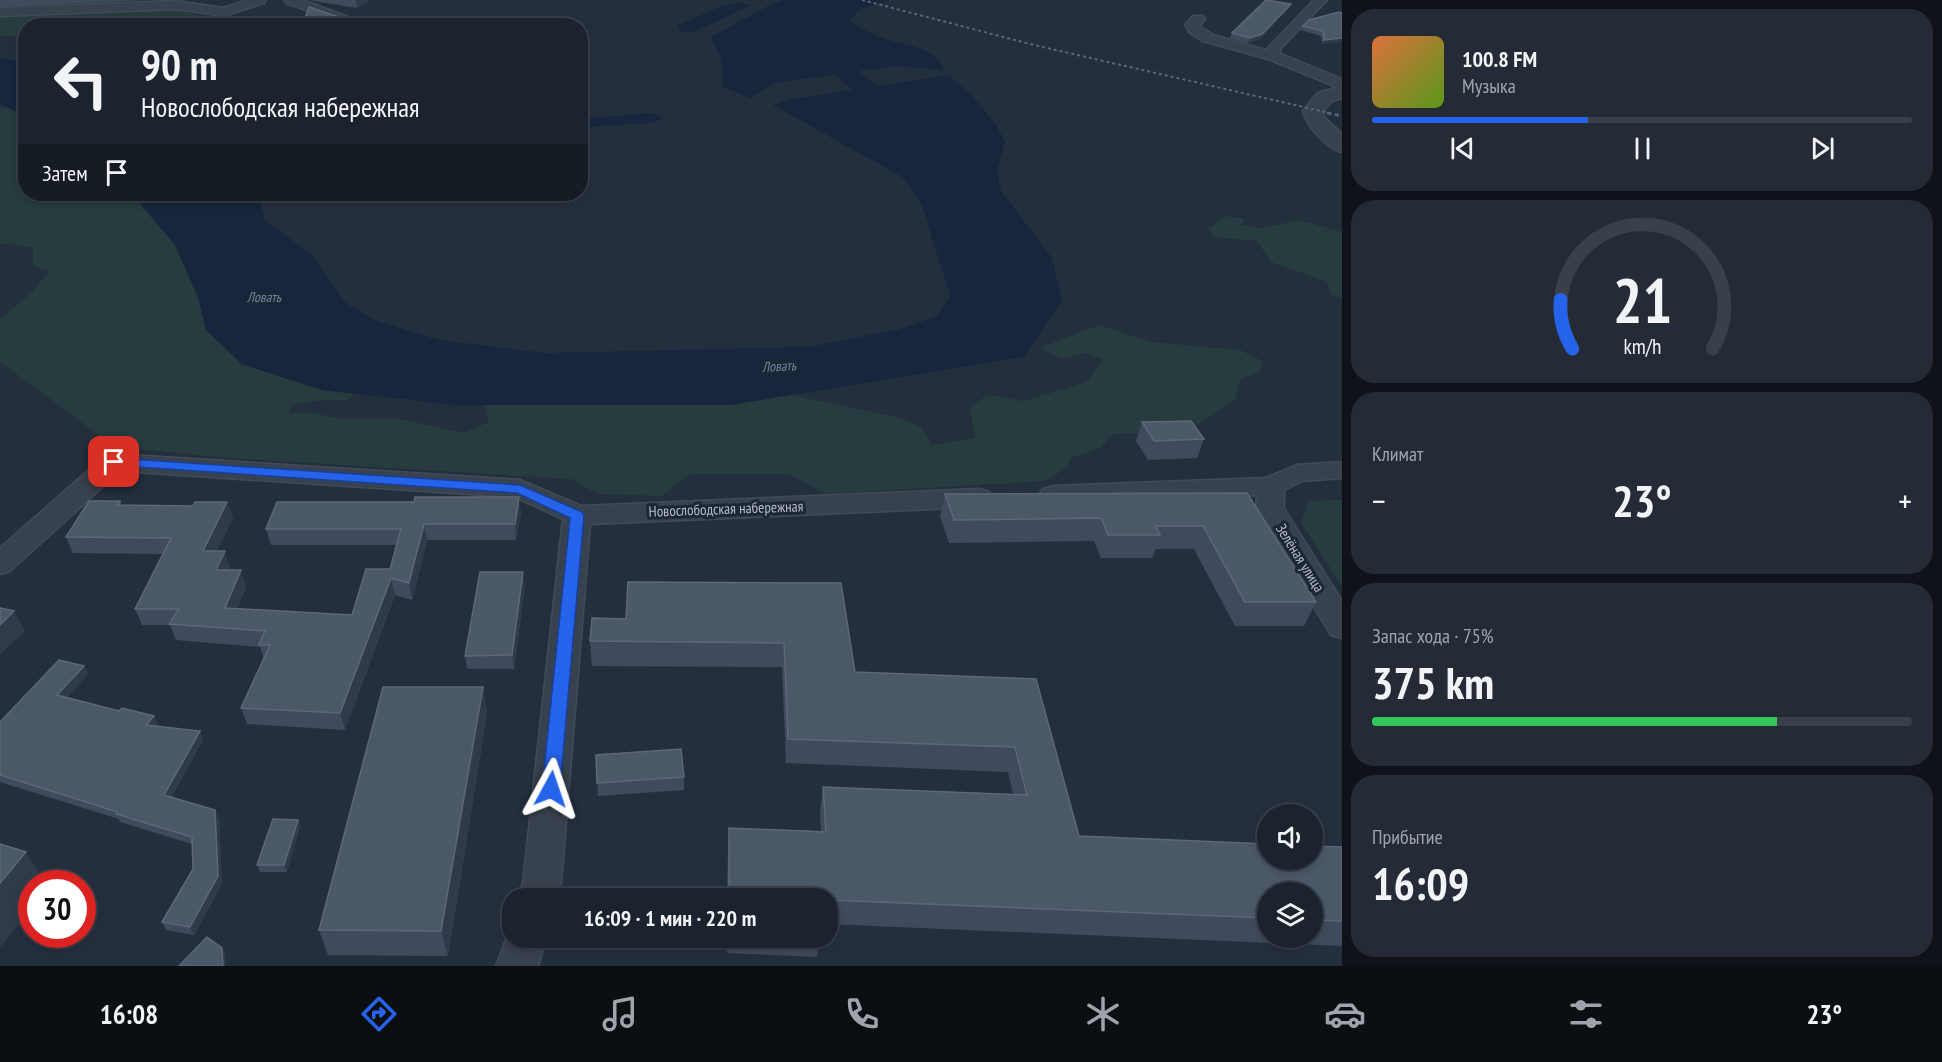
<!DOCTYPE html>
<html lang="ru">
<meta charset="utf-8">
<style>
body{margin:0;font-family:"PT Sans Narrow",sans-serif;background:#242b36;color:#f1f3f6;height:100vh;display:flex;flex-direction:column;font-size:22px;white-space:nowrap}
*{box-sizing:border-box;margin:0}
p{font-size:20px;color:#a0a4aa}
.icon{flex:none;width:33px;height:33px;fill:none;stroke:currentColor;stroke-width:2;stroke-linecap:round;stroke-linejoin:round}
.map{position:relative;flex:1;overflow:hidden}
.side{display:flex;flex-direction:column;gap:9px;padding:9px;background:#0f1319;width:600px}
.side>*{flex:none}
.top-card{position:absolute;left:18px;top:18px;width:570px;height:183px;border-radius:24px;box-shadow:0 3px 9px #0003,0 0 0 2px #39404a;background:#1b232e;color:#f1f3f6;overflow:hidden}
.controls{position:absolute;left:1257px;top:804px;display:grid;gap:12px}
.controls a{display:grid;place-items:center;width:66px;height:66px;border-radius:50%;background:#1b232e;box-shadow:0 3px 9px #0003,0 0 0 2px #39404a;font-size:30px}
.speed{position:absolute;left:18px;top:870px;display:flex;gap:12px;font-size:30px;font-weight:700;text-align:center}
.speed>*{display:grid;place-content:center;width:78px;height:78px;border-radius:50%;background:#1b232e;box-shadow:0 3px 9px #0003,0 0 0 2px #39404a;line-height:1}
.speed .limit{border:9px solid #d22;background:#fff;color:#111}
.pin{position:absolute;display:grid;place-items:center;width:51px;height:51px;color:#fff;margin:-26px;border-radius:12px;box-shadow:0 3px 9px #0006}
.me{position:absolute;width:66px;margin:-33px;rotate:5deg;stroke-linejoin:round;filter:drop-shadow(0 0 4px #0008)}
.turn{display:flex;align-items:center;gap:21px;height:126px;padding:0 24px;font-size:27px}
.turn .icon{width:78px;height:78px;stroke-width:2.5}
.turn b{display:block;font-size:42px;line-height:51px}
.then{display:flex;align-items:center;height:57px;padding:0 24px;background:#0003;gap:12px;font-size:22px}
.big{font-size:45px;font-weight:800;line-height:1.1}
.side .card{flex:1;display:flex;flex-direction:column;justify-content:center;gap:9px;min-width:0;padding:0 21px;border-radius:24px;background:#242b36}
.side .dial{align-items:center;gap:0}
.dial svg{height:156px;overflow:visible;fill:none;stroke:#39404a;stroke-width:7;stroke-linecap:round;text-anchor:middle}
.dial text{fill:#f1f3f6;stroke:none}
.song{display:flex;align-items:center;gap:18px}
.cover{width:72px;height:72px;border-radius:9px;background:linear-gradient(135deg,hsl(20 70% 55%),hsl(90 70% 35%))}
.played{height:6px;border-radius:3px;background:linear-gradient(90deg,#2563eb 40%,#39404a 40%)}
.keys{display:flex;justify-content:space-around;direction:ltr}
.heat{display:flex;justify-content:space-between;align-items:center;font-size:33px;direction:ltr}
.charge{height:9px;border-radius:4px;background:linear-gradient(90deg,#34c759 75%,#39404a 0)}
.trip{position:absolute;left:502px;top:888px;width:336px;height:60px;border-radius:24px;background:#1b232e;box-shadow:0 3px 9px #0003,0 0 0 2px #39404a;font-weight:800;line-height:60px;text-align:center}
.menu{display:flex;height:96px;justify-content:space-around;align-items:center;background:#0b0e12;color:#a0a4aa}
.menu .icon{width:42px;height:42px}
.menu .selected{color:#2563eb}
.menu b{font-size:27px;color:#f1f3f6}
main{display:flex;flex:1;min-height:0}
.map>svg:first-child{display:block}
</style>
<main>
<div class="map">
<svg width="1342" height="966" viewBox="0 0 1342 966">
<rect width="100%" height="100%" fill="#242f3e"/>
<path fill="#263c3f" d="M166,7L227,22L262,21L277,25L26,26L25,37L0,36V14Z
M6,107L25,116L26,194H132L175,245L198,297L206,330L242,364L322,390L354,394L347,400H324L293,404L289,413H313L341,419H401L463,433L489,422L485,405H730L791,395L901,418L921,427L932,445L975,438L970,407L988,395L1023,401L1087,382L1103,359L1084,353L1062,359L1040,348L1099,325L1152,342L1240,350L1262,361L1259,373L1240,379L1236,399L1187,432L1112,434L1101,448L1071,458L1067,467L1046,481L826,494L789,474H690L662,496L598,494L571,479L229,458L115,447L0,362V319L32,292L50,271L33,266V248L10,243L0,244V108Z
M1225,216L1244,219L1241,225L1264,228L1298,220L1342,232V298L1331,295L1327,282L1271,262L1257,241L1213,237L1208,229Z
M1342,500V586L1301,523L1308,501Z"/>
<path fill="#17263c" d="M784,0H889L863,8L851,18V22C863,29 875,36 889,40C910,47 935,47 944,70L895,66L775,83L750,98L723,87L722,60L711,37L768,6Z
M738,3L752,5L693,32H682L677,26L721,6Z
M0,58L25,62V116L0,104Z
M949,75C972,95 991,114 1005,141L997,172L1001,191L1052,258L1062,300L1024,357L730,405H456L322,390L242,364L206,330L198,297L175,245L132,194H258L265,221L310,253L346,303L374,320L439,340L545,353L808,347L900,329L937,316L950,296L921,202L902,177L773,105L792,99Z
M650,113L660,116L662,119L651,123L585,127L582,122L592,118Z"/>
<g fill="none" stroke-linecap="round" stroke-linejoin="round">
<path fill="#17263c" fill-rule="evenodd" d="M833,0H862L859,4L807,24L841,56L919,121L923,127L919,133L910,135L901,133L825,66L782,22L785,17Z"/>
<g stroke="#414a57" stroke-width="3">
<path id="minor" d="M247,0H266L264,3L224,16L176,9L0,16V8L176,1L223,8Z
M284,0H302L373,26H353L286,3Z
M1314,0H1327L1280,49V54L1342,79V89L1268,59L1203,41L1190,33L1185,25L1193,16H1203L1205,19L1199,26L1213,35L1266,50Z
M114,454L520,480L581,506L979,489L989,492L993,498L989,504L979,507L590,524L561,883L556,898H518L523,883L563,519L515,497L120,471L10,571L0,574V548L105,456Z
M1342,462V478L1302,481L1284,490V509L1342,601V638L1331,635L1256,509L1257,495L1053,504L1043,501L1039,495L1043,489L1053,486L1266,478L1297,465Z
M512,924L513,938H546L538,966H496Z"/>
</g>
<g stroke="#414a57" stroke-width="3">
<path id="tertiary" d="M1342,86V98L1332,101L1323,111L1324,117L1342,134V152C1327,149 1307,126 1303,111L1318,93Z"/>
</g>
<use href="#minor" fill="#38414e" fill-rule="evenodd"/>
<use href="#tertiary" fill="#38414e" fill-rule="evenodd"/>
<path stroke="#5a6575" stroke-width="2" stroke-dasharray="3 3" stroke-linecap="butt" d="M862,0L1034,45L1334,114"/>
<path stroke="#5a6575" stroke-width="3" stroke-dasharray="4 4" stroke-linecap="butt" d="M1327,113L1342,116"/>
</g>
<path fill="#3f4b5c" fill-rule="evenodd" d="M0,0H146L0,7Z
M309,0H370L357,8Z
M1291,4L1289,8L1260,39L1248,43L1230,38L1232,33Z
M1342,13L1322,44L1321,36L1301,30L1303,26Z
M304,21H351L373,26H305Z
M1142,422L1204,439L1197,458L1148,460L1136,441Z
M1247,493L1316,602L1304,626H1235L1194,549H1156L1152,558H1101L1094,541L949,543L940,516L945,494Z
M120,501L122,505L193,506L227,502L233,518L217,551L230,568L229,570L246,587L237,609L352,615L390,569L397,545H271L266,529L521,513L516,540H427L412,600L395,595L345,730L247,724L241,708L264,659L260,647L176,640L170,625H142L135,609L163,554L73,553L66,537Z
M841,583L855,672L1036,679L1079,836L1342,847V946L828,924V898H727L728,852L729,828L821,831L820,812L823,787L1013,794L1008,772L786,763L782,667L592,666L590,641L626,619ZM1268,892H1312V938H1268Z
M525,585L514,669H467L465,656Z
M84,666L88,674L67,697L119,711L154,716L157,724L155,727L200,731L203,740L171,798L219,818L222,884L194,935L166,930L162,922L193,869L192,844L120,822L119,819L0,782V722Z
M483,687L487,713L448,956L328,955L319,930Z
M596,755L684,777V790L598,796Z
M298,820L300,826L287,872H260L257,865Z
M727,938H820L817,957L727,953Z"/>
<path fill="#2f3b4b" d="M356,0H370L357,8Z
M1291,4L1289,8L1260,39L1248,43L1250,38Z
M1342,38V42L1322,44L1324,40Z
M519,497L521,513L516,540L515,524Z
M227,502L233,518L209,568L203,551Z
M424,524L427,540L412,600L409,583Z
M225,551L230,568L222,587L216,570Z
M241,570L246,587L231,625L225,608Z
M523,572L525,585L514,669L512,655Z
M391,578L395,595L345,730L340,713Z
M14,611L25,631L0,655V625Z
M84,666L88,674L62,703L57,695Z
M483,687L487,713L448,956L441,931Z
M154,716L157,724L149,734L146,725Z
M200,731L203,740L168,804L164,795Z
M215,810L219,818L222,884L194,935L190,927Z
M298,820L300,826L287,872L284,865Z
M26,852L46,884H32V909L0,947V883Z
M222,948L225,954L226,966H223Z"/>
<path fill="#4b5868" stroke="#5c6777" stroke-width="1.5" d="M1266,0L1291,4L1262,34L1250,38L1232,33Z
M309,7L351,21H359L373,26H317L304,21Z
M1339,12L1342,13V38L1324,40L1323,31L1303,26L1309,20Z
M1191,421L1204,439L1154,441L1142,422Z
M1247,493L1316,602H1245L1203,526H1156L1160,535H1108L1101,518L954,520L945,494Z
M415,497H519L515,524H424L409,583L391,578L340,713L241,708L270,645H259L265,631L169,624L179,609H135L171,538L66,537L89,501H120L117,505L193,506L195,502H227L203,551H225L216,570H241L225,608L352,615L366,569H390L401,529H266L277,502H414Z
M480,572H523L512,655L465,656Z
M628,582L841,583L855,672L1036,679L1079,836L1268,844V860H1312V846L1342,847V921L1312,920V892H1268V918L828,900V898H729V828L826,832L823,787L1027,795L1015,747L788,739L784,643L590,641L592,618L626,619Z
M0,608L14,611L0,625Z
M59,660L84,666L57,695L119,711L122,708L154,716L146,725L200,731L164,795L215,810L218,876L190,927L162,922L193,869L192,837L116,814L118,812L0,775V722Z
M383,687H483L441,931L319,930Z
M681,749L684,777L597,783L596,755Z
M273,819L298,820L284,865H257Z
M0,844L26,852L0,883Z
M207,937L222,948L223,966H179Z"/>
<path fill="#2563eb" stroke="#184099" stroke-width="1.5" d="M114,458L520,485L582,512L584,515L560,789L557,795L551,797L544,795L542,789L570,518L517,493L109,465L107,462L109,459Z"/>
<g text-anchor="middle" stroke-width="6" stroke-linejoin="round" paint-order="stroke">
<g font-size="14" font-style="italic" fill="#6d86a8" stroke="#1d2633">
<text x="264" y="302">Ловать</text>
<text transform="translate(779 366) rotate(-3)" y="5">Ловать</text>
</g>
<g font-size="15" fill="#b4bcc9" stroke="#1d2633">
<text transform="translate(726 509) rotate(-2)" y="5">Новослободская набережная</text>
<text transform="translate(1300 558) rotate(58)" y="5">Зелёная улица</text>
</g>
</g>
</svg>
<div class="controls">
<a><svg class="icon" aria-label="sound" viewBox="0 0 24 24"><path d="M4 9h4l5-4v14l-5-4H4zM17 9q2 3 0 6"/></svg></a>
<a><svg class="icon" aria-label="layers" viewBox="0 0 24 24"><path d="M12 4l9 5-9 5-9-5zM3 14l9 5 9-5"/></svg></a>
</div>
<div class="speed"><div class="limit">30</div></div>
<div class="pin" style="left:114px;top:462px;background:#d93025"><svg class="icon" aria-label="arrive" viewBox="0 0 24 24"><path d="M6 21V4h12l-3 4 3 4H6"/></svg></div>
<svg class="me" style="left:551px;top:789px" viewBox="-20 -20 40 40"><path d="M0-17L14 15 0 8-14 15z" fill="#2563eb" stroke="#fff" stroke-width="4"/></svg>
<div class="trip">16:09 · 1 мин · 220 m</div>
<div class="top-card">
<div class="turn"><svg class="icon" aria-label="left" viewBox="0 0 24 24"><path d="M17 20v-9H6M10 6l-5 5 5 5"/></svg><div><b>90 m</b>Новослободская набережная</div></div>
<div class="then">Затем<svg class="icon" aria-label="arrive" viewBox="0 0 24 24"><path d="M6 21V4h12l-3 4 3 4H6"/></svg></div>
</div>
</div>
<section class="side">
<div class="card">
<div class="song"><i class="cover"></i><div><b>100.8 FM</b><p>Музыка</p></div></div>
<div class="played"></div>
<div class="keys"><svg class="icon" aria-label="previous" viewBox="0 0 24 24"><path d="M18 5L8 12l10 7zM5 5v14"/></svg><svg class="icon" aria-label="pause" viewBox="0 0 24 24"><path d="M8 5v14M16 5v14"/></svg><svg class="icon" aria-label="next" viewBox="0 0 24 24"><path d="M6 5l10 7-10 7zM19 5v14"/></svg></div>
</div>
<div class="card dial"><svg viewBox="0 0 100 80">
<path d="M14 69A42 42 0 1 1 86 69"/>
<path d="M14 69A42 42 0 0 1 8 44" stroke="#2563eb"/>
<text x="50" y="56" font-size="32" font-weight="700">21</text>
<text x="50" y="72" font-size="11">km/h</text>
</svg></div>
<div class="card"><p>Климат</p>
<div class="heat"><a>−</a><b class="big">23°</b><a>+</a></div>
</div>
<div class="card"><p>Запас хода · 75%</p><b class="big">375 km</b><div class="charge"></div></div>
<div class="card"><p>Прибытие</p><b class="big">16:09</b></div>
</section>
</main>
<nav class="menu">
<b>16:08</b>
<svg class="icon selected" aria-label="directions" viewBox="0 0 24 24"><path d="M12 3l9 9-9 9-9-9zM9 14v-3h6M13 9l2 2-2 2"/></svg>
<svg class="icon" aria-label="music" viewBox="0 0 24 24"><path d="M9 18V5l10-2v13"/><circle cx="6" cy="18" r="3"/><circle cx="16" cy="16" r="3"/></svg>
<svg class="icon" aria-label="phone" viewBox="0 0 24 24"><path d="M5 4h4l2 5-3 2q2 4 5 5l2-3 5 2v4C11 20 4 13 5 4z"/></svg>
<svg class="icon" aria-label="climate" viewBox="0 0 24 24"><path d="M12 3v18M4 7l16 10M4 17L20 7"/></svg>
<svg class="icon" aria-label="car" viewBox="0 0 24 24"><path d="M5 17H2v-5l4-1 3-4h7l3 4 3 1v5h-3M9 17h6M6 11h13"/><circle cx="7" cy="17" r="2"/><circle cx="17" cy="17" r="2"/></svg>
<svg class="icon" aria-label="filters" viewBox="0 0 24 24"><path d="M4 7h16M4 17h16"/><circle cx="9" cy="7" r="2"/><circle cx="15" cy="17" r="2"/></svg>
<b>23°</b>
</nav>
